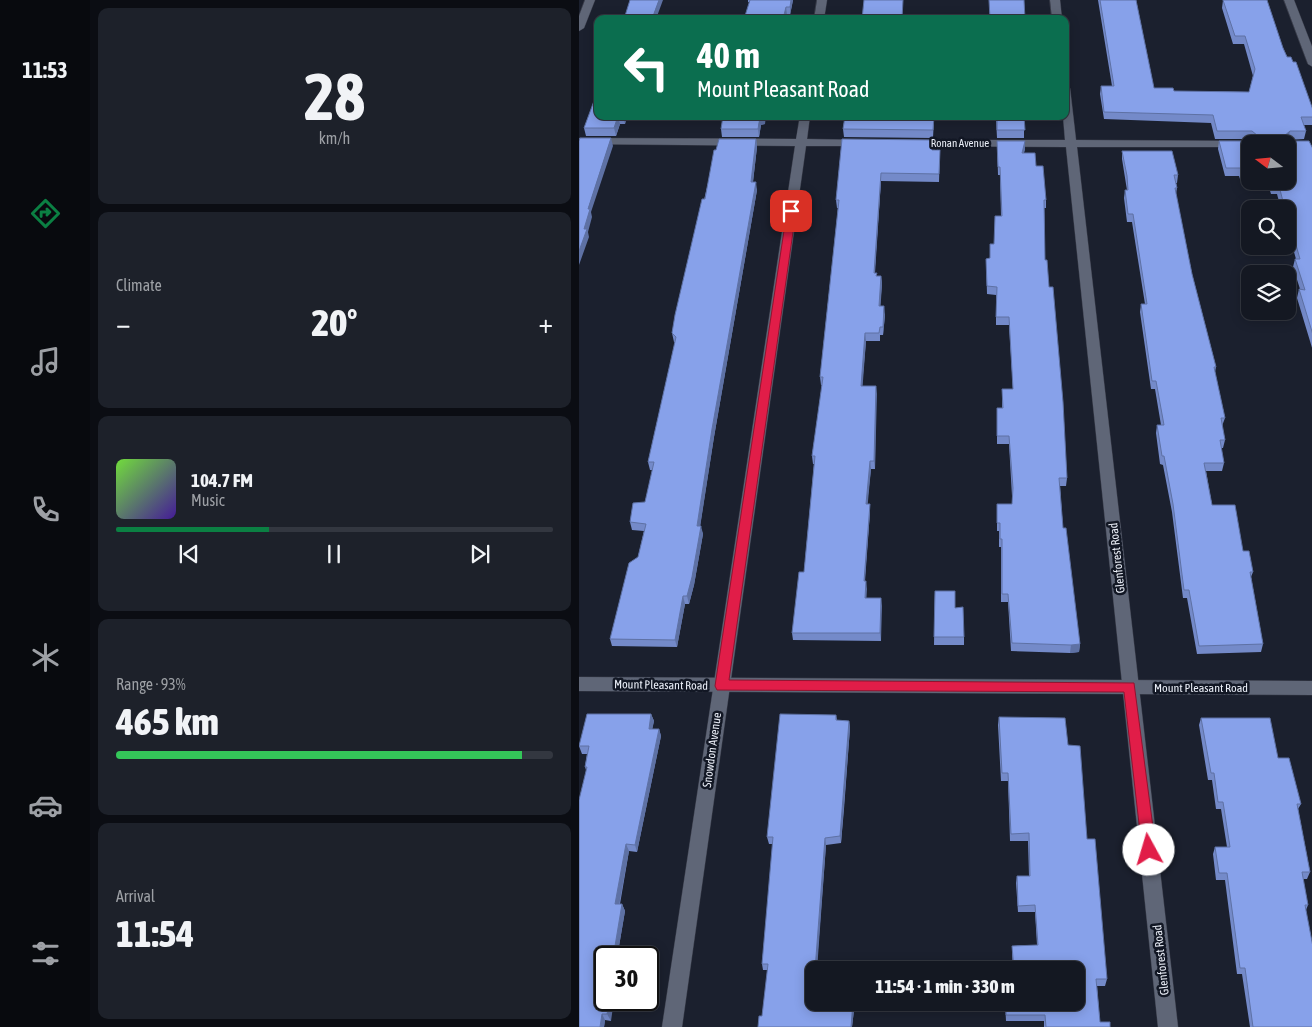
<!DOCTYPE html>
<meta charset="utf-8">
<style>
body{margin:0;font-family:"Asap Condensed",sans-serif;background:#1d212a;color:#f1f3f6;height:100vh;display:flex;flex-direction:column;font-size:19px;white-space:nowrap}
*{box-sizing:border-box;margin:0}
p{font-size:16px;color:#9da0a5}
.icon{flex:none;width:28px;height:28px;fill:none;stroke:currentColor;stroke-width:2;stroke-linecap:round;stroke-linejoin:round}
.map{position:relative;flex:1;overflow:hidden}
.side{display:flex;flex-direction:column;gap:8px;padding:8px;background:#0b0d13;width:489px}
.side>*{flex:none}
.top-card{position:absolute;left:15px;top:15px;width:475px;height:105px;border-radius:10px;box-shadow:0 2px 12px #0003,0 0 0 1px #333740;background:#0b6e4f;color:#fff;overflow:hidden}
.needle{width:32px;rotate:286deg}
.controls{position:absolute;left:662px;top:135px;display:grid;gap:10px}
.controls a{display:grid;place-items:center;width:55px;height:55px;border-radius:10px;background:#141822;box-shadow:0 2px 12px #0003,0 0 0 1px #333740;font-size:25px}
.speed{position:absolute;left:15px;top:946px;display:flex;gap:10px;font-size:25px;font-weight:700;text-align:center}
.speed>*{display:grid;place-content:center;width:65px;height:65px;border-radius:50%;background:#141822;box-shadow:0 2px 12px #0003,0 0 0 1px #333740;line-height:1}
.speed .limit{border:2px solid #111;border-radius:8px;background:#fff;color:#111}
.pin{position:absolute;display:grid;place-items:center;width:42px;height:42px;color:#fff;margin:-21px;border-radius:10px;box-shadow:0 2px 8px #0006}
.me{position:absolute;width:55px;margin:-28px;rotate:354deg;stroke-linejoin:round;filter:drop-shadow(0 0 4px #0008)}
.turn{display:flex;align-items:center;gap:18px;height:105px;padding:0 20px;font-size:22px}
.turn .icon{width:65px;height:65px;stroke-width:2.5}
.turn b{display:block;font-size:35px;line-height:42px}
.big{font-size:38px;font-weight:800;line-height:1.1}
.side .card{flex:1;display:flex;flex-direction:column;justify-content:center;gap:8px;min-width:0;padding:0 18px;border-radius:10px;background:#1d212a}
.side .dial{align-items:center;gap:0}
.dial b{font-size:65px;line-height:1}
.song{display:flex;align-items:center;gap:15px}
.cover{width:60px;height:60px;border-radius:8px;background:linear-gradient(135deg,hsl(100 70% 55%),hsl(260 70% 35%))}
.played{height:5px;border-radius:2px;background:linear-gradient(90deg,#0b8043 35%,#333740 35%)}
.keys{display:flex;justify-content:space-around;direction:ltr}
.heat{display:flex;justify-content:space-between;align-items:center;font-size:28px;direction:ltr}
.charge{height:8px;border-radius:4px;background:linear-gradient(90deg,#34c759 93%,#333740 0)}
.trip{position:absolute;left:226px;top:961px;width:280px;height:50px;border-radius:10px;background:#141822;box-shadow:0 2px 12px #0003,0 0 0 1px #333740;font-weight:800;line-height:50px;text-align:center}
main{display:flex;flex:1;min-height:0}
.tabs{display:flex;flex-direction:column;width:90px;justify-content:space-around;align-items:center;background:#080a0e;color:#9da0a5}
.tabs .icon{width:35px;height:35px}
.tabs .on{color:#0b8043}
.tabs b{font-size:22px;color:#f1f3f6}
.map>svg:first-child{display:block}
</style>
<main>
<nav class="tabs">
<b>11:53</b>
<svg class="icon on" aria-label="directions" viewBox="0 0 24 24"><path d="M12 3l9 9-9 9-9-9zM9 14v-3h6M13 9l2 2-2 2"/></svg>
<svg class="icon" aria-label="music" viewBox="0 0 24 24"><path d="M9 18V5l10-2v13"/><circle cx="6" cy="18" r="3"/><circle cx="16" cy="16" r="3"/></svg>
<svg class="icon" aria-label="phone" viewBox="0 0 24 24"><path d="M5 4h4l2 5-3 2q2 4 5 5l2-3 5 2v4C11 20 4 13 5 4z"/></svg>
<svg class="icon" aria-label="climate" viewBox="0 0 24 24"><path d="M12 3v18M4 7l16 10M4 17L20 7"/></svg>
<svg class="icon" aria-label="car" viewBox="0 0 24 24"><path d="M5 17H2v-5l4-1 3-4h7l3 4 3 1v5h-3M9 17h6M6 11h13"/><circle cx="7" cy="17" r="2"/><circle cx="17" cy="17" r="2"/></svg>
<svg class="icon" aria-label="filters" viewBox="0 0 24 24"><path d="M4 7h16M4 17h16"/><circle cx="9" cy="7" r="2"/><circle cx="15" cy="17" r="2"/></svg>
</nav>
<section class="side">
<div class="card dial"><b>28</b><p>km/h</p></div>
<div class="card"><p>Climate</p>
<div class="heat"><a>−</a><b class="big">20°</b><a>+</a></div>
</div>
<div class="card">
<div class="song"><i class="cover"></i><div><b>104.7 FM</b><p>Music</p></div></div>
<div class="played"></div>
<div class="keys"><svg class="icon" aria-label="previous" viewBox="0 0 24 24"><path d="M18 5L8 12l10 7zM5 5v14"/></svg><svg class="icon" aria-label="pause" viewBox="0 0 24 24"><path d="M8 5v14M16 5v14"/></svg><svg class="icon" aria-label="next" viewBox="0 0 24 24"><path d="M6 5l10 7-10 7zM19 5v14"/></svg></div>
</div>
<div class="card"><p>Range · 93%</p><b class="big">465 km</b><div class="charge"></div></div>
<div class="card"><p>Arrival</p><b class="big">11:54</b></div>
</section>
<div class="map">
<svg width="734" height="1027" viewBox="0 0 734 1027">
<rect width="100%" height="100%" fill="#1b202e"/>
<g fill="none" stroke-linecap="round" stroke-linejoin="round">
<g stroke="#383b48" stroke-width="1">
<path id="street" d="M6,0H16L5,28L0,31V16Z
M238,0H248L245,19H235Z
M471,0H481L483,19H473Z
M705,0H715L734,49V67L729,64Z
M486,85L491,88L497,140L671,141L676,144H671V147H498L599,1027H579L487,147L335,146L329,143L335,140H486L484,116H486Z
M221,116H231L228,139L282,140L288,143L282,146H227L103,1027H83L216,146L0,144V138L217,139Z"/>
</g>
<g stroke="#383b48" stroke-width="1">
<path id="secondary" d="M0,677L734,681V695L0,691Z"/>
</g>
<use href="#street" fill="#5f6677" fill-rule="evenodd"/>
<use href="#secondary" fill="#5f6677" fill-rule="evenodd"/>
</g>
<path fill="#748ac9" d="M169,0H214L211,15H208L169,2Z
M519,0H557L575,88L595,91L670,92L674,76L665,44H654L643,8L644,0L704,48L734,110V125H724L727,131L725,139L708,140L734,149V351L718,298L720,289H721L714,267L716,259H717L709,231V209H702L698,194H692L688,181H709L671,144V179H661L660,176H646L639,149L640,141H673L671,139H636L632,123L525,119L521,94L522,86H533Z
M19,116H48L46,124H41L37,136H7L5,128Z
M266,116H445V138H418L417,119H355L354,138L265,137L264,129Z
M186,124L182,125L180,137H143L142,129Z
M177,139L178,147L174,182L178,190L135,437L121,526L124,534L115,585L110,604H106L98,647L33,646L31,639L59,557L65,531L53,530L51,522L66,502L74,470H71L69,462L96,342H95L93,333L137,150Z
M263,139L354,150H361L360,182L302,181L296,273L298,276H302L303,284L301,306L306,315L304,335H301V341H287L283,386H297L296,469H292L288,504L291,512L286,581H287V598H302V641L214,640L213,633L225,572L235,464H234L233,456L243,385H242L241,377L259,208H258L257,200Z
M418,141L446,149L445,153L457,166L467,200V208H465L466,260L470,287L488,478L487,486H481L484,528L501,644L500,652L491,653L432,651L429,602H422V547H420V531H418V504H433V496L430,444H418V408H423V389H434L430,325H417V295L408,294L407,259L411,258V244H415L422,216L421,175H419Z
M543,151L599,175L598,183H597L598,188L597,194L613,274L637,367L636,372L646,418L643,426L646,440L644,448H642L645,463L643,471H627L633,505L664,551L674,572L672,577L684,644L682,652L618,654L608,598H604L593,512L584,465L581,464L577,433L578,425H582L576,389H572L561,312L562,304H566L553,222H548L545,198L546,190H548L547,184L543,159Z
M356,591L385,637V645H355Z
M72,714L75,721L73,729H80L82,736L58,852L50,851L41,904H43L46,911L38,958H26L32,1021L26,1020L25,1027H0L7,770L6,767L8,754H3L0,746Z
M257,715L258,720L270,721L271,728L265,809L262,843L247,845L235,1002H276L273,1027H179L183,1016L189,970H184L183,964L194,844H190L188,837Z
M420,717L489,745L508,839L528,979L526,986H518L521,1022L531,1027H465V1021H427L426,1002H498V970H434L433,952V946L458,945L456,912H439L437,883L438,876H450L449,841H431L429,781H422L419,725Z
M622,718L699,758L722,804L719,809L731,872L728,879H724L729,905L727,910L734,1027H671L663,974H658L646,880H637L634,854L636,847H648L642,809H637L633,780H629L620,725Z"/>
<path fill="#5e71a4" d="M80,0H84L77,19H73Z
M212,0H214L211,15V7Z
M207,7L208,15L207,19H204Z
M39,116L41,124L37,136L35,128Z
M44,116H48L46,124Z
M187,116L186,124L182,125L180,137L179,129L181,117Z
M711,131L709,139L704,144V137Z
M32,138L34,146L12,212L13,217L9,232L10,237L0,265V251L9,209Z
M177,139L178,147L173,190L172,182Z
M446,141V149L442,160L443,153Z
M302,173V181L295,281V273Z
M177,182L178,190L135,437L120,534L118,526L133,429Z
M302,276L303,284L301,315L300,306Z
M305,306L306,315L304,335V327Z
M286,333L287,341L283,394L282,386Z
M297,386L298,394L296,469L295,461Z
M291,461L292,469L288,512L287,504Z
M291,504V512L285,589V581Z
M122,526L124,534L115,585L110,604L108,596Z
M287,581L288,589L287,606L286,598Z
M104,596L106,604L98,647L96,640Z
M302,598L303,606L302,641L301,633Z
M501,644L500,652L491,653L492,645Z
M72,714L75,721L72,736L70,729Z
M270,721L271,728L262,843L261,836Z
M80,729L82,736L58,852L56,845Z
M246,838L247,845L238,970H236Z
M47,844L50,851L39,911L36,904Z
M43,904L46,911L38,958H34Z
M31,1000H35L32,1021L28,1014Z
M274,1002H276L273,1027H272Z
M23,1014L26,1020L25,1027H21Z"/>
<path fill="#87a1ea" stroke="#5e71a4" d="M51,0H80L73,19H45Z
M171,0H212L211,7H207L204,19H165Z
M285,0H324L323,19H283Z
M410,0H445L446,19H411Z
M521,0H557L575,88H594L595,91L670,92L676,69L666,36H656L644,0H688L704,48L708,57H712L714,62H717L734,110V117H722L727,131H711L704,137L711,141H730L734,149V335L720,289L726,290L716,259H721L709,217V209H706L700,186H694L692,181H709V144H671V171H663L662,168H647L640,141H673L679,136L673,131H638L634,115L525,112L522,86H535Z
M19,90V116H39L35,128H5Z
M144,116H185L181,117L179,129H142Z
M266,116H355L354,130L264,129Z
M418,116H445L446,130H418Z
M1,138H32L9,209H11L5,229H8L0,251V141Z
M140,139H177L172,182H177L133,429L118,526H122L113,577L108,596H104L96,640L31,639L50,563L59,557L67,524L51,522L54,503L66,502L75,462H69L97,337L93,333L96,315L123,199H126L135,150H137Z
M263,139L354,140L353,150H361L360,174L302,173L295,273H298L297,276H302L300,306H305L304,327H301L300,333H286L282,386H297L295,461H291L287,504H291L285,581H287L286,598H302L301,633H213L220,572H225L236,456H233L244,377H241L260,200H257Z
M418,141H446L443,153H456L457,166H464L467,200H465L466,260H468L470,287H474L484,402L488,478H480L484,528H487L501,644L492,645L433,643L429,594H423V539H421V523H418V504H433L434,488L430,436H418V408H424L423,389H434L430,317H417L418,287L408,286L407,259L411,258V244H415L416,216H423L421,167H419Z
M543,151H593L599,175H595L598,188H596L613,274L637,367H635L646,418H642L646,440H641L645,463H625L633,505H656L664,551H670L674,572H671L684,644L620,646L610,590H605L594,504L585,456H583L578,425H585L577,381H573L562,304H568L554,214H549L546,190H549L548,176Z
M356,591H376V608L384,607L385,637H355Z
M8,714H72L70,729H80L56,845L47,844L36,904H43L34,958H26V1000H31L28,1014H23L21,1027H0V800L8,767H6L10,746H0Z
M201,714L257,715V720L270,721L261,836L246,838L236,970H235V1002H274L272,1027H179L180,1016H183L189,964H183L194,837H188Z
M420,717L486,718L489,745L501,746L508,839H516L528,979H517L521,1022H531V1027H467L466,1015H427V1002H498V970H435L433,946L459,945L456,905L439,906L438,876H451L450,833L432,834L429,773H423Z
M622,718H691L699,758H710L722,804H718L731,872H723L729,905H726L734,947V1027H674L666,968H661L648,873H640L636,847H651L644,802H639L635,773H632Z"/>
<path fill="#e11d48" stroke="#92132f" d="M212,208L217,211L150,680L555,683L577,850L575,854L570,856L565,854L563,850L545,692L138,690L136,686L208,211Z"/>
<g text-anchor="middle" stroke-width="5" stroke-linejoin="round" paint-order="stroke">
<g font-size="11" fill="#eaeef7" stroke="#121724">
<text x="381" y="147">Ronan Avenue</text>
</g>
<g font-size="12" fill="#eaeef7" stroke="#121724">
<text transform="translate(538 558) rotate(-96)" y="4">Glenforest Road</text>
<text transform="translate(82 685) rotate(1)" y="4">Mount Pleasant Road</text>
<text x="622" y="692">Mount Pleasant Road</text>
<text transform="translate(133 750) rotate(-82)" y="4">Snowdon Avenue</text>
<text transform="translate(582 960) rotate(-96)" y="4">Glenforest Road</text>
</g>
</g>
</svg>
<div class="controls">
<a><svg class="needle" viewBox="-14 -14 28 28"><path d="M0-13l5 13h-10z" fill="#e53935"/><path d="M0 13l5-13h-10z" fill="#9da0a5"/></svg></a>
<a><svg class="icon" aria-label="search" viewBox="0 0 24 24"><circle cx="10" cy="10" r="6"/><path d="M15 15l6 6"/></svg></a>
<a><svg class="icon" aria-label="layers" viewBox="0 0 24 24"><path d="M12 4l9 5-9 5-9-5zM3 14l9 5 9-5"/></svg></a>
</div>
<div class="speed"><div class="limit">30</div></div>
<div class="pin" style="left:212px;top:211px;background:#d93025"><svg class="icon" aria-label="arrive" viewBox="0 0 24 24"><path d="M6 21V4h12l-3 4 3 4H6"/></svg></div>
<svg class="me" style="left:570px;top:850px" viewBox="-20 -20 40 40"><circle r="19" fill="#fff"/><path d="M0-13L10 11 0 6-10 11z" fill="#e11d48"/></svg>
<div class="trip">11:54 · 1 min · 330 m</div>
<div class="top-card">
<div class="turn"><svg class="icon" aria-label="left" viewBox="0 0 24 24"><path d="M17 20v-9H6M10 6l-5 5 5 5"/></svg><div><b>40 m</b>Mount Pleasant Road</div></div>
</div>
</div>
</main>
